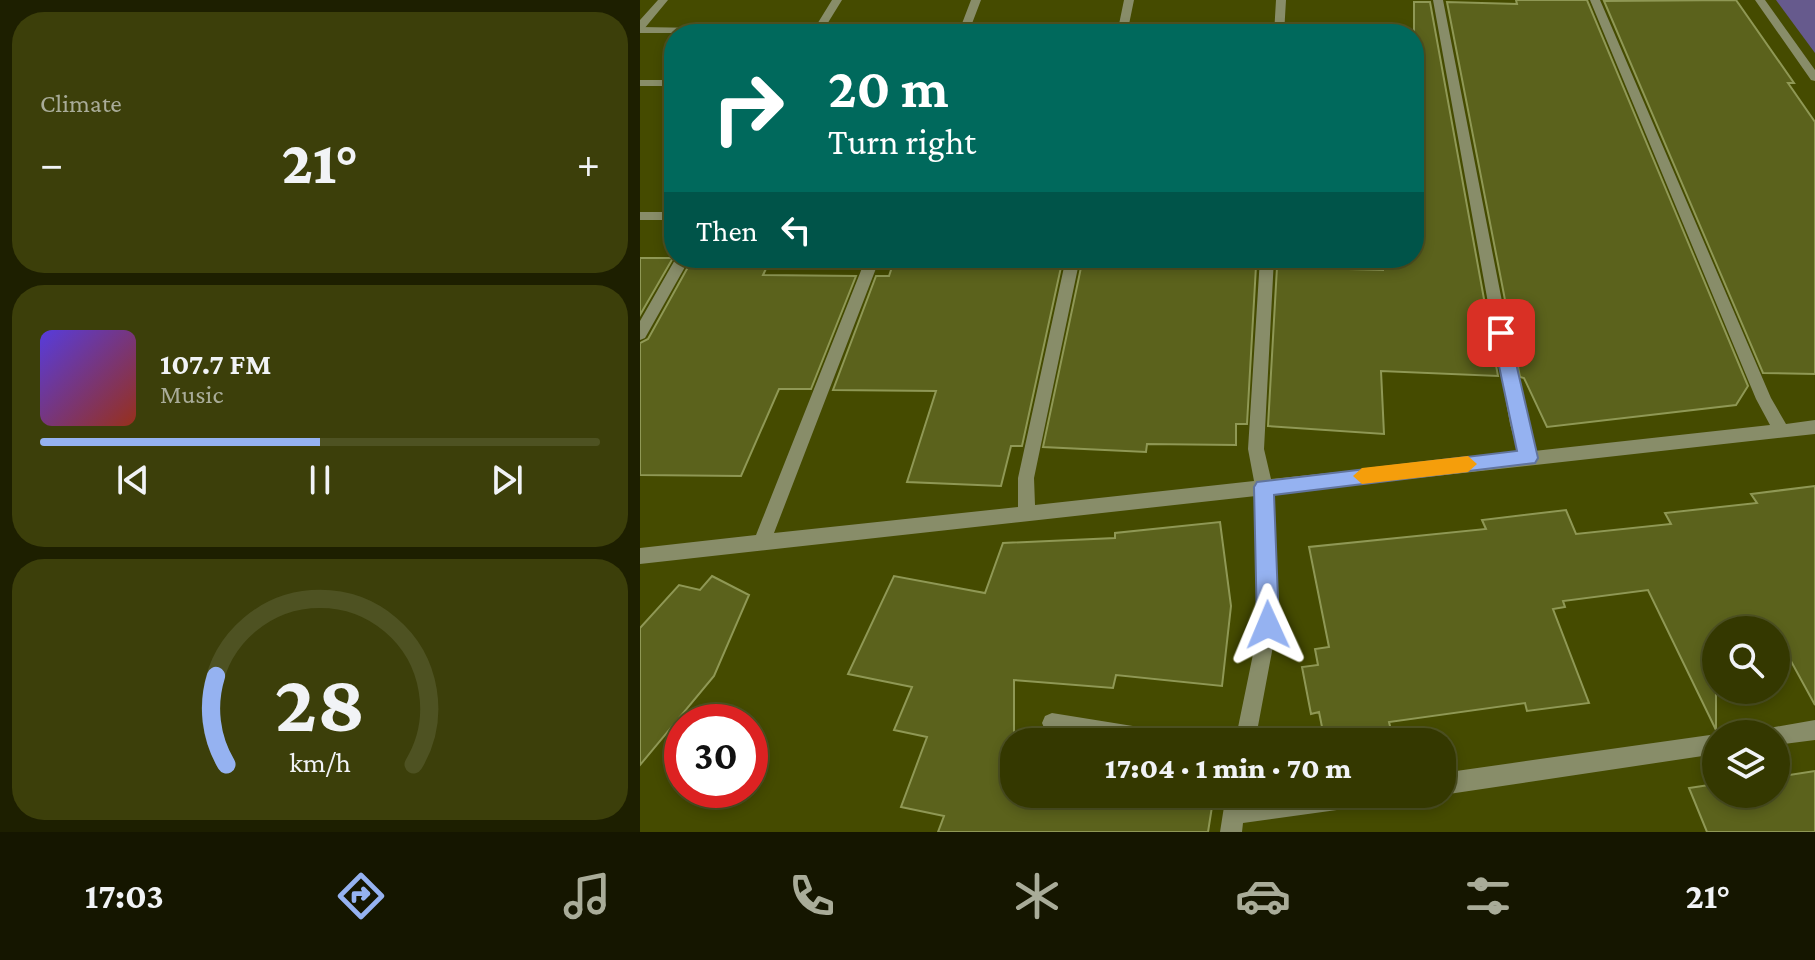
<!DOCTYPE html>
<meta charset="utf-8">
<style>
body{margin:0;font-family:"Crimson Pro",serif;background:#3c3f0a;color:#f1f3f6;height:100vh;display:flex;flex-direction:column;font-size:30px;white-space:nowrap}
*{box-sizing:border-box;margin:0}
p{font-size:26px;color:#a9ac99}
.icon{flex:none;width:44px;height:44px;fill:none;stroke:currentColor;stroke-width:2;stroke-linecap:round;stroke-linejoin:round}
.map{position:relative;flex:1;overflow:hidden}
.panel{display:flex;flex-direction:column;gap:12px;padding:12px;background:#1d1f00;width:640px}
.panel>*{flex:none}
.hud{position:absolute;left:24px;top:24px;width:760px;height:244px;border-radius:32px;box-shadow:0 4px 12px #0003,0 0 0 2px #4e5222;background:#00695c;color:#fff;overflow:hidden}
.buttons{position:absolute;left:1062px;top:616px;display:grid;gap:16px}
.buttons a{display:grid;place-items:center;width:88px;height:88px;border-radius:50%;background:#343800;box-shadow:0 4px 12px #0003,0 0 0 2px #4e5222;font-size:40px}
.speed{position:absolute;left:24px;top:704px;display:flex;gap:16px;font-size:40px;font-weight:700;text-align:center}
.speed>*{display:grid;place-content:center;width:104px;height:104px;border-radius:50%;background:#343800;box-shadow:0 4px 12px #0003,0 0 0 2px #4e5222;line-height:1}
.speed .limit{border:12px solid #d22;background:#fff;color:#111}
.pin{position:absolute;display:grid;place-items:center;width:68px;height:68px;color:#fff;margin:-34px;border-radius:16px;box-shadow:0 4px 12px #0006}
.me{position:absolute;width:88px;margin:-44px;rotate:359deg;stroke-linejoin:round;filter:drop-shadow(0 0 6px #0008)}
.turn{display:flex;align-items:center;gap:28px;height:168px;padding:0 32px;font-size:36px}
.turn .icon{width:104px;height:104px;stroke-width:2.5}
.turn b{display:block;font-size:56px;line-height:68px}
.then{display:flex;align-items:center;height:76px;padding:0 32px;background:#0003;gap:16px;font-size:30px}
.big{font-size:60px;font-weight:800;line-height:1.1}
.panel .tile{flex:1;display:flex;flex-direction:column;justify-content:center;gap:12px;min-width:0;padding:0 28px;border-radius:32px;background:#3c3f0a}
.panel .dial{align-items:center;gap:0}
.dial svg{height:208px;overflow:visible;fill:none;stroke:#4e5222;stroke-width:7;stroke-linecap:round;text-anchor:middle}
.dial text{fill:#f1f3f6;stroke:none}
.song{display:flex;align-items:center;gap:24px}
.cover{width:96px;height:96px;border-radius:12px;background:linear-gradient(135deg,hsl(250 70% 55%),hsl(10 70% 35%))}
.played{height:8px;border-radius:4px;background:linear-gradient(90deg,#95b2f1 50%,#4e5222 50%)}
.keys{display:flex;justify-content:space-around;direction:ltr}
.heat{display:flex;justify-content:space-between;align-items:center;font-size:44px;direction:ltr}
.trip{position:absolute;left:360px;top:728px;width:456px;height:80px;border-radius:32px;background:#343800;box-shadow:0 4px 12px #0003,0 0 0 2px #4e5222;font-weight:800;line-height:80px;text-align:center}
.dock{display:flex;height:128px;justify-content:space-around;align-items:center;background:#151600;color:#a9ac99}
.dock .icon{width:56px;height:56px}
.dock .selected{color:#95b2f1}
.dock b{font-size:36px;color:#f1f3f6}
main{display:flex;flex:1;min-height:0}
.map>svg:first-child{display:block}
</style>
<main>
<section class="panel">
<div class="tile"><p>Climate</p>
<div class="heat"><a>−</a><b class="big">21°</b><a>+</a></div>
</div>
<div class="tile">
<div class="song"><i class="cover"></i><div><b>107.7 FM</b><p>Music</p></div></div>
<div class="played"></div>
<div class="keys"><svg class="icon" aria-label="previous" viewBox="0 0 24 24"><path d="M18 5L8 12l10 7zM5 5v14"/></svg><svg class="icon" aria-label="pause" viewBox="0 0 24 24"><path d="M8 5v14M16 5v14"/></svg><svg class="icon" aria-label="next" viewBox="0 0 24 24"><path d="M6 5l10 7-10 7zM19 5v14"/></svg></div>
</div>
<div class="tile dial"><svg viewBox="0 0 100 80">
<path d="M14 69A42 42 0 1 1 86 69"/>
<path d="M14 69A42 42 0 0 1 10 35" stroke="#95b2f1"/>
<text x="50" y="56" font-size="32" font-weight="700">28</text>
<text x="50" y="72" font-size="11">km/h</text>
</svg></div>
</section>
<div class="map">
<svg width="1175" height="832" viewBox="0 0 1175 832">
<rect width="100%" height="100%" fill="#454b00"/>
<path fill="#665a8d" d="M1136,0H1175V53Z"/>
<path fill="#5b621c" stroke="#8f9855" stroke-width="2" d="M876,0H947L1108,386L1096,405L907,427L884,378L880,377L807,2L877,4Z
M1096,0L1154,83H1148L1175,122V374L1123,373L964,1Z
M774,2H790L858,376L741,371L744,434L628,426L637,267L743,270L742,258H774Z
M0,258H33L0,315Z
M53,258H131L123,275L216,276L171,389H139L101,476L0,475V343L8,339Z
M255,258H423L382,446H371L361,486L267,482L296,391L193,390L236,276H249Z
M443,258H595L594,265L616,266L607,424H596V445L507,444L506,452L403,447Z
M1175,486V705L1140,641H1136V630H1076V730L1008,590L923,601L925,607L913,609L949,703L887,711L885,703L749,722L754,742H685L679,712L671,714L662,667L678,665L675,649L689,647L669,547L846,529L842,520L926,510L936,534L1031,524L1025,513L1117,503L1111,494Z
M580,522L591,606L582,686L476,675L473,688L374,680V794H574L568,832H298L304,816L261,807L287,737L254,730L272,687L208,674L254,576L345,593L363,543L475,538V533Z
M72,576L109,595L74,676L0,765V628L39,585L60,590Z
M1175,771V832H1067L1049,788L1076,784V794H1136V777Z"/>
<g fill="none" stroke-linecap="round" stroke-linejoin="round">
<path fill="#888d69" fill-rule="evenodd" d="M0,27L176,30L181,33H0Z
M412,713L530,732L537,735L540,742H466L412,733L405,730L402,723L405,716Z"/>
<path fill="#888d69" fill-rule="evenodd" d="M18,0H28L4,29L0,30V20Z
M192,0H202L181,34H171Z
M331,0H341L328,34H318Z
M484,0H494L487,34H477Z
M636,0H646L644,34H634Z
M793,0H803L886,424L894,451L1130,425L1116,399L950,0H960L1131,398L1146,424L1175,420V434L633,494L637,625L615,742H595L619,625L616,496L0,564V548L116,535L226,258H240L134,533L378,507V478L426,258H440L394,478L395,505L614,481L608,449L620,258H634L624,449L631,479L878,453L870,424Z
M1115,0H1125L1175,70V81L1171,80Z
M0,80H34V86H0Z
M0,212H34V220H0Z
M36,258H50L5,338L0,340V321Z
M1175,720V740L1136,745V734H1126L1129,728Z
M1077,734L1076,754L802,795L801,794L802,773Z
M586,794H608L607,801L658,794H744L741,802L733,805L603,823L602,832H580Z"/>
</g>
<path fill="#95b2f1" stroke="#61749d" stroke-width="2" d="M861,327L869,333L898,458L895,463L634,495L639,625L635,632L628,635L620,632L617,625L614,487L617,482L877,451L852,333Z"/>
<path fill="#f59e0b" d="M828,456L837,464L828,472L722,484L713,476L722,468Z"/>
</svg>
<div class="buttons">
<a><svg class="icon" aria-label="search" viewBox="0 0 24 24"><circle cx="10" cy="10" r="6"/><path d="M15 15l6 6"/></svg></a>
<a><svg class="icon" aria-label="layers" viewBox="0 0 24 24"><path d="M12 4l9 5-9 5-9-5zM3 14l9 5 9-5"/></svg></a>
</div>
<div class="speed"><div class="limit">30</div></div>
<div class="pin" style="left:861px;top:333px;background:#d93025"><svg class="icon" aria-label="arrive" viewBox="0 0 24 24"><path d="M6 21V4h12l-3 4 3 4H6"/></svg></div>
<svg class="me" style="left:628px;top:625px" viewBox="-20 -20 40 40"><path d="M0-17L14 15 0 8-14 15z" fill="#95b2f1" stroke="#fff" stroke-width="4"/></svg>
<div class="trip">17:04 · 1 min · 70 m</div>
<div class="hud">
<div class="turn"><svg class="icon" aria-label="right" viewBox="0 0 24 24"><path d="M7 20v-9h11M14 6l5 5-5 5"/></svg><div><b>20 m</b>Turn right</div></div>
<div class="then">Then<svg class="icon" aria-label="left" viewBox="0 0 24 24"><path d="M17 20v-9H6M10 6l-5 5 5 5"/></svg></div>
</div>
</div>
</main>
<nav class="dock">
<b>17:03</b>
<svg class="icon selected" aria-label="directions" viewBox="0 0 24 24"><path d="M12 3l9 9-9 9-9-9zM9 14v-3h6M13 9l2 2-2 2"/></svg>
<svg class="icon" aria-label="music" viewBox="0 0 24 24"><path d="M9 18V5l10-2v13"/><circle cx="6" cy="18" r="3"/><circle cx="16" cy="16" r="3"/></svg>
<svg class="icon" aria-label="phone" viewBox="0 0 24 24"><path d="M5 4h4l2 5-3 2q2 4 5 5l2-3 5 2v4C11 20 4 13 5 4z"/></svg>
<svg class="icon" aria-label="climate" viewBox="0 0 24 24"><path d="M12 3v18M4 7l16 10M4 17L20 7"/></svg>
<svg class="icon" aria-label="car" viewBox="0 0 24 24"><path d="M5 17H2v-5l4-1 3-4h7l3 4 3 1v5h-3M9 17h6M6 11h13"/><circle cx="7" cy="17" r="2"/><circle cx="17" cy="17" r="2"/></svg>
<svg class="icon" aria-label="filters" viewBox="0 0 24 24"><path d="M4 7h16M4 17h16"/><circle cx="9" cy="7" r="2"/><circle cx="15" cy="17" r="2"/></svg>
<b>21°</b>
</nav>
